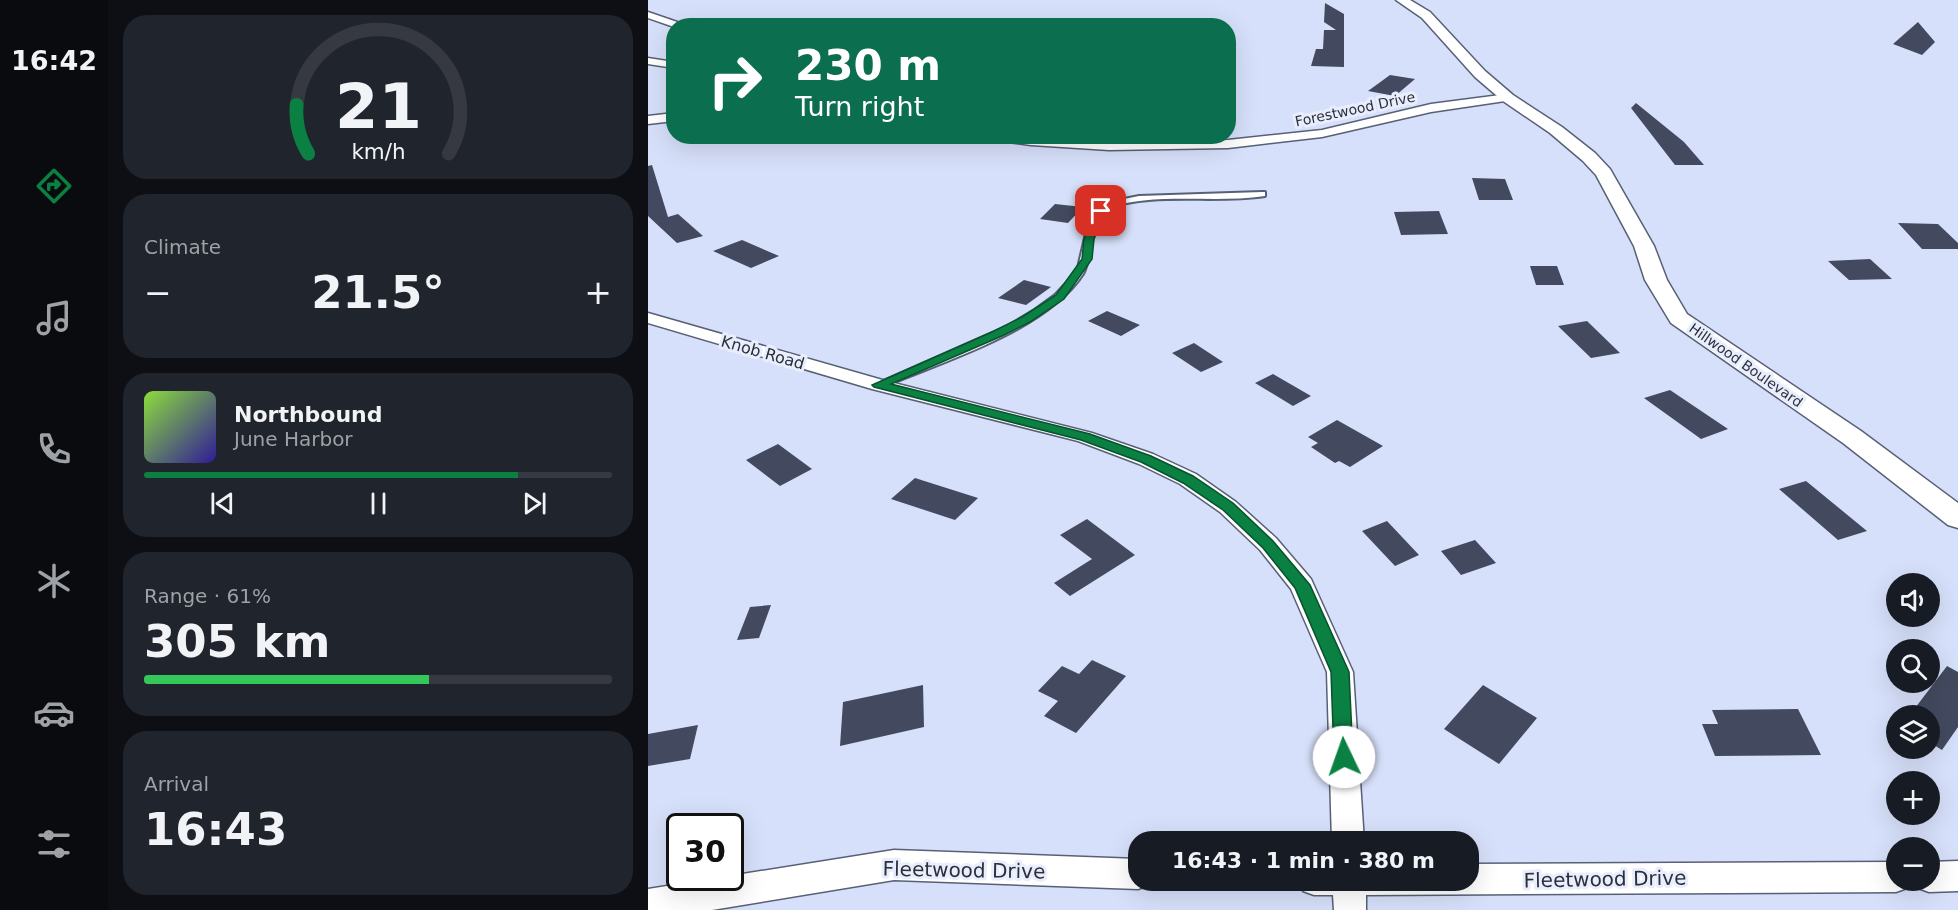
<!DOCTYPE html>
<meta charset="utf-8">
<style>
body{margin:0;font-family:"DejaVu Sans",sans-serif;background:#20242c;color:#f1f3f6;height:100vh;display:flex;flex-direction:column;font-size:22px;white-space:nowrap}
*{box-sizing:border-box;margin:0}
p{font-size:20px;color:#9ea1a6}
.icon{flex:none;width:33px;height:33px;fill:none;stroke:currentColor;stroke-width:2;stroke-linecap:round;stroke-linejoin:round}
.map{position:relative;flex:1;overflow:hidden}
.details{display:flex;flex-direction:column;gap:15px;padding:15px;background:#0d0f14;width:540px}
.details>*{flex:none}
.hud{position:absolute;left:18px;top:18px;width:570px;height:126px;border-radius:24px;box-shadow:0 6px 24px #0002;background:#0b6e4f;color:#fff;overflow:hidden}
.buttons{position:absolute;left:1238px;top:573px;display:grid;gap:12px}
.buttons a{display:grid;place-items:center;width:54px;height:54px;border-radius:50%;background:#171b24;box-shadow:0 6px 24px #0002;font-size:30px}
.speed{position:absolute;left:18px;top:813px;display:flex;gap:12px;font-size:30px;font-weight:700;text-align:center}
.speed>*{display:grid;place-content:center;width:78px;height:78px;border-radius:50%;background:#171b24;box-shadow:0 6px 24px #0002;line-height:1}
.speed .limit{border:3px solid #111;border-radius:9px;background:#fff;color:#111}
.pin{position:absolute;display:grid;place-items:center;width:51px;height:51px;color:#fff;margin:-26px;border-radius:12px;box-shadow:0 3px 9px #0006}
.me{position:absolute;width:66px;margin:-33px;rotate:357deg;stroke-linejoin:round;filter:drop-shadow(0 0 4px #0008)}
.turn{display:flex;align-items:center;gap:21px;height:126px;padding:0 30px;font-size:27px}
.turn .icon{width:78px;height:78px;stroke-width:2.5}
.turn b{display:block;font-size:42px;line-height:51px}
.big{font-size:45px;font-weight:800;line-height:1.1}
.details .card{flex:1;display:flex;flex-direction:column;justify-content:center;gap:9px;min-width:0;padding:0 21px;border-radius:24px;background:#20242c}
.details .dial{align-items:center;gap:0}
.dial svg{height:156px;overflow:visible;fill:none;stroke:#363941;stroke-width:7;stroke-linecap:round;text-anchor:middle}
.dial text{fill:#f1f3f6;stroke:none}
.song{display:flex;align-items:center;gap:18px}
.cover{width:72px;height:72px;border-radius:9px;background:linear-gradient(135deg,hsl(90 70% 55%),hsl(250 70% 35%))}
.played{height:6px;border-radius:3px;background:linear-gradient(90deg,#0b8043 80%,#363941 80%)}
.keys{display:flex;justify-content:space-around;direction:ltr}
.heat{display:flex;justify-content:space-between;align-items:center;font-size:33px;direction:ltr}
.charge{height:9px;border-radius:4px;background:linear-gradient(90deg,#34c759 61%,#363941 0)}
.trip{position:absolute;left:480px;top:831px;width:351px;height:60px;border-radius:24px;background:#171b24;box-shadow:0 6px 24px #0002;font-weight:800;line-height:60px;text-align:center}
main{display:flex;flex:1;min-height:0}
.tab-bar{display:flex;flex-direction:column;width:108px;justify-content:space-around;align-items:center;background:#090b0e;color:#9ea1a6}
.tab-bar .icon{width:42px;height:42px}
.tab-bar .selected{color:#0b8043}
.tab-bar b{font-size:27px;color:#f1f3f6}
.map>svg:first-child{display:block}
</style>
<main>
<nav class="tab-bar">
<b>16:42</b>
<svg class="icon selected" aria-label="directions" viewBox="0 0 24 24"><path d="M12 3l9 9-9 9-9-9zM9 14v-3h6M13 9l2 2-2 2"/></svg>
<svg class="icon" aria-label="music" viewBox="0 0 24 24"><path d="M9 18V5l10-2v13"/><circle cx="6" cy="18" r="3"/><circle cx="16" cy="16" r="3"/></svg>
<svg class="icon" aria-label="phone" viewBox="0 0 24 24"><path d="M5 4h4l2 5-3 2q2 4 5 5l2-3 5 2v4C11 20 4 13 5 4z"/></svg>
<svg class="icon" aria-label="climate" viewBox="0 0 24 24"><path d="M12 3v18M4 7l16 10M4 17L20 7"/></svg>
<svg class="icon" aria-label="car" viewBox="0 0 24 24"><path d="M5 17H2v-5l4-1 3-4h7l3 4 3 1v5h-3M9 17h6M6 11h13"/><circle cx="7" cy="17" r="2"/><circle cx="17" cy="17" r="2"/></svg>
<svg class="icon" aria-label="filters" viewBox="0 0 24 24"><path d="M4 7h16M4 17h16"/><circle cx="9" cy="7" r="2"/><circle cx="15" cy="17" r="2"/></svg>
</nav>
<section class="details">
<div class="card dial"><svg viewBox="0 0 100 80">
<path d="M14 69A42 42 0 1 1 86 69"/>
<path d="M14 69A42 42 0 0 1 8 44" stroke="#0b8043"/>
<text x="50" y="56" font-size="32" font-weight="700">21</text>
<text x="50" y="72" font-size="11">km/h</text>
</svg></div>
<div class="card"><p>Climate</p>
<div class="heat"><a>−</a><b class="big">21.5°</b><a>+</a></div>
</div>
<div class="card">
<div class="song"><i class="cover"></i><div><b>Northbound</b><p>June Harbor</p></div></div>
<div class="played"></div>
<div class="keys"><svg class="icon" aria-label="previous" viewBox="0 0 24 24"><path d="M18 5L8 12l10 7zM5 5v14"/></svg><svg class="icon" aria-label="pause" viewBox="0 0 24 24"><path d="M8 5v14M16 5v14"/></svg><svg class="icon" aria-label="next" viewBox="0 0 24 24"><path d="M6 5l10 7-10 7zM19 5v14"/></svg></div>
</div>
<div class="card"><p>Range · 61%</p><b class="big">305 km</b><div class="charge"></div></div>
<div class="card"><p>Arrival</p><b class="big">16:43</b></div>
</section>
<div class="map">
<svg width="1310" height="910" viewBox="0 0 1310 910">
<rect width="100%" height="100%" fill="#d7e0fa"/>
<path fill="#434a5f" d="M677,3L696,14V67L663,66L668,49H675L676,30H688L676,22Z
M1270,22L1287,42L1274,55L1245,44Z
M742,75L767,79L747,96L720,91Z
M988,103L1036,142L1056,165H1027L983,108Z
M4,165L20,217L30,214L55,236L29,243L0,216V166Z
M824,178L857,179L865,200H831Z
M407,204L435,207L420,223L392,219Z
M791,211L800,234L753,235L746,212Z
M1250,223L1290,224L1310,243V249H1274Z
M94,240L131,256L103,268L65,251Z
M1222,259L1244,279L1201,280L1180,261Z
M882,266H909L916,285H888Z
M376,280L403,287L378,305L350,298Z
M459,311L492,325L473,336L440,321Z
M939,321L972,353L943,358L910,326Z
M546,343L575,362L553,372L524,353Z
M625,374L663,396L645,406L607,383Z
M1022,390L1080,429L1053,439L996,398Z
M689,420L735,446L702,467L691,461L687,463L663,447L670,443L660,437Z
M130,444L164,469L132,486L98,460Z
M267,478L330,498L307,520L243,499Z
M1158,481L1219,531L1190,540L1131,489Z
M439,519L487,555L422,596L406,583L444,559L412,535Z
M739,521L771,555L747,566L714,531Z
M827,540L848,563L813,575L793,551Z
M123,605L111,638L89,640L102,607Z
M444,660L478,676L428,733L396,716L410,701L390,691L414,666L431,674Z
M1299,666L1310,672V727L1294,750L1281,742V716H1261Z
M275,685L276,727L192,746L195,702Z
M835,685L889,718L851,764L796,729Z
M1150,709L1173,755L1067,756L1054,724H1070L1064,710Z
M50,725L42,759L0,766V734Z"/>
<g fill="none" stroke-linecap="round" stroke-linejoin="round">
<g stroke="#586076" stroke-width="4">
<path id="service" d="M614,192H617V196C564,204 507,191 457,209C453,218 449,226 446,234C441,248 442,261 435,274C399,330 294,362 234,387H228L226,385L360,326L385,311L407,295L423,278L430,268L438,233L451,206L471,200L491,196Z"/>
</g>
<g stroke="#586076" stroke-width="3">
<path id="minor" d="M0,12L35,24L37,26L26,27L0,18Z
M0,58L26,62V68L0,64Z
M860,94L866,98L864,100L783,112L674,137L580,148L461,150L383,145L344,140L338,136H378L461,142L580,140L674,130L783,104Z
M26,113V121L0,124V116Z
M0,313L238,381L444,433L505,454L548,474L588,502L628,538L663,579L705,672L716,842H684L679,672L643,589L612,550L572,512L532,484L491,464L430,441L224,389L0,323Z
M246,850L490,859V880H503L501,885L490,889L246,880L64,910H0V889Z
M1310,861V891L1281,892L1270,888L1267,880H1281V862Z
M1248,862V880H1262L1259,888L1248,892L718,895V910H686L685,895H666L655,891L650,880H820V864Z"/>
</g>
<g stroke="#586076" stroke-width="3">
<path id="tertiary" d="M748,0H762L782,12L837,71L865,95L914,127L947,153L962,169L1006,246L1019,280L1039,314L1213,431L1310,503V528L1300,525L1195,443L1023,323L997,280L986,246L948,175L935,161L902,133L855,101L827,77L774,18Z"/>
</g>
<use href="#service" fill="#fff" fill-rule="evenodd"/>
<use href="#minor" fill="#fff" fill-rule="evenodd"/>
<use href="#tertiary" fill="#fff" fill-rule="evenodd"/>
</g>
<path fill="#0b8043" stroke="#07532c" stroke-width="1.5" d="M450,209L458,211L446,239L444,259L416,299L382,322L354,336L243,384L442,434L503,456L545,476L585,503L625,541L662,585L701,672L705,757L702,763L696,765L689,763L686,757L683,672L647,588L615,548L575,510L535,483L493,462L433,440L226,387L224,385L346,331L374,317L408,295L434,259L436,239Z"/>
<g text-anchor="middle" stroke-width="6" stroke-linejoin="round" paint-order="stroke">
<g font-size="14" fill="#2d303a" stroke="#e8eefd">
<text transform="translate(707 109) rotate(-12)" y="5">Forestwood Drive</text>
<text transform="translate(1098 365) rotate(35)" y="5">Hillwood Boulevard</text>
</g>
<g font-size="16" fill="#2d303a" stroke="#e8eefd">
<text transform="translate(115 352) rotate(16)" y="6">Knob Road</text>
</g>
<g font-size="20" fill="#2d303a" stroke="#e8eefd">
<text transform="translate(316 870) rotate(1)" y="7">Fleetwood Drive</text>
<text transform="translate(957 879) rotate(-1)" y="7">Fleetwood Drive</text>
</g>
</g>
</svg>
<div class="buttons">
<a><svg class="icon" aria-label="sound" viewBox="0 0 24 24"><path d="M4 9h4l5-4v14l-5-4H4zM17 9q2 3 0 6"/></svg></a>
<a><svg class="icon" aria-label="search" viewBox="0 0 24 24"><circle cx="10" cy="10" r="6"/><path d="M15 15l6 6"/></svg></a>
<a><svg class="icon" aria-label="layers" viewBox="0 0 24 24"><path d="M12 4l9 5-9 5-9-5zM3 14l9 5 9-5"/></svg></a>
<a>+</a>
<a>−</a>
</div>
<div class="speed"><div class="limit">30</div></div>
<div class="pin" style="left:453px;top:211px;background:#d93025"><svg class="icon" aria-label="arrive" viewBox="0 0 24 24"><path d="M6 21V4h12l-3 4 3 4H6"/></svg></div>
<svg class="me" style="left:696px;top:757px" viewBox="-20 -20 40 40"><circle r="19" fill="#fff"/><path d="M0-13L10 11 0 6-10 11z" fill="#0b8043"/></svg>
<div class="trip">16:43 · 1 min · 380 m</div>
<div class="hud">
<div class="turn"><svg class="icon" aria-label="right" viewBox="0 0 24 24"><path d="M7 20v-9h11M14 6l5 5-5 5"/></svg><div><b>230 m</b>Turn right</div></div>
</div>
</div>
</main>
